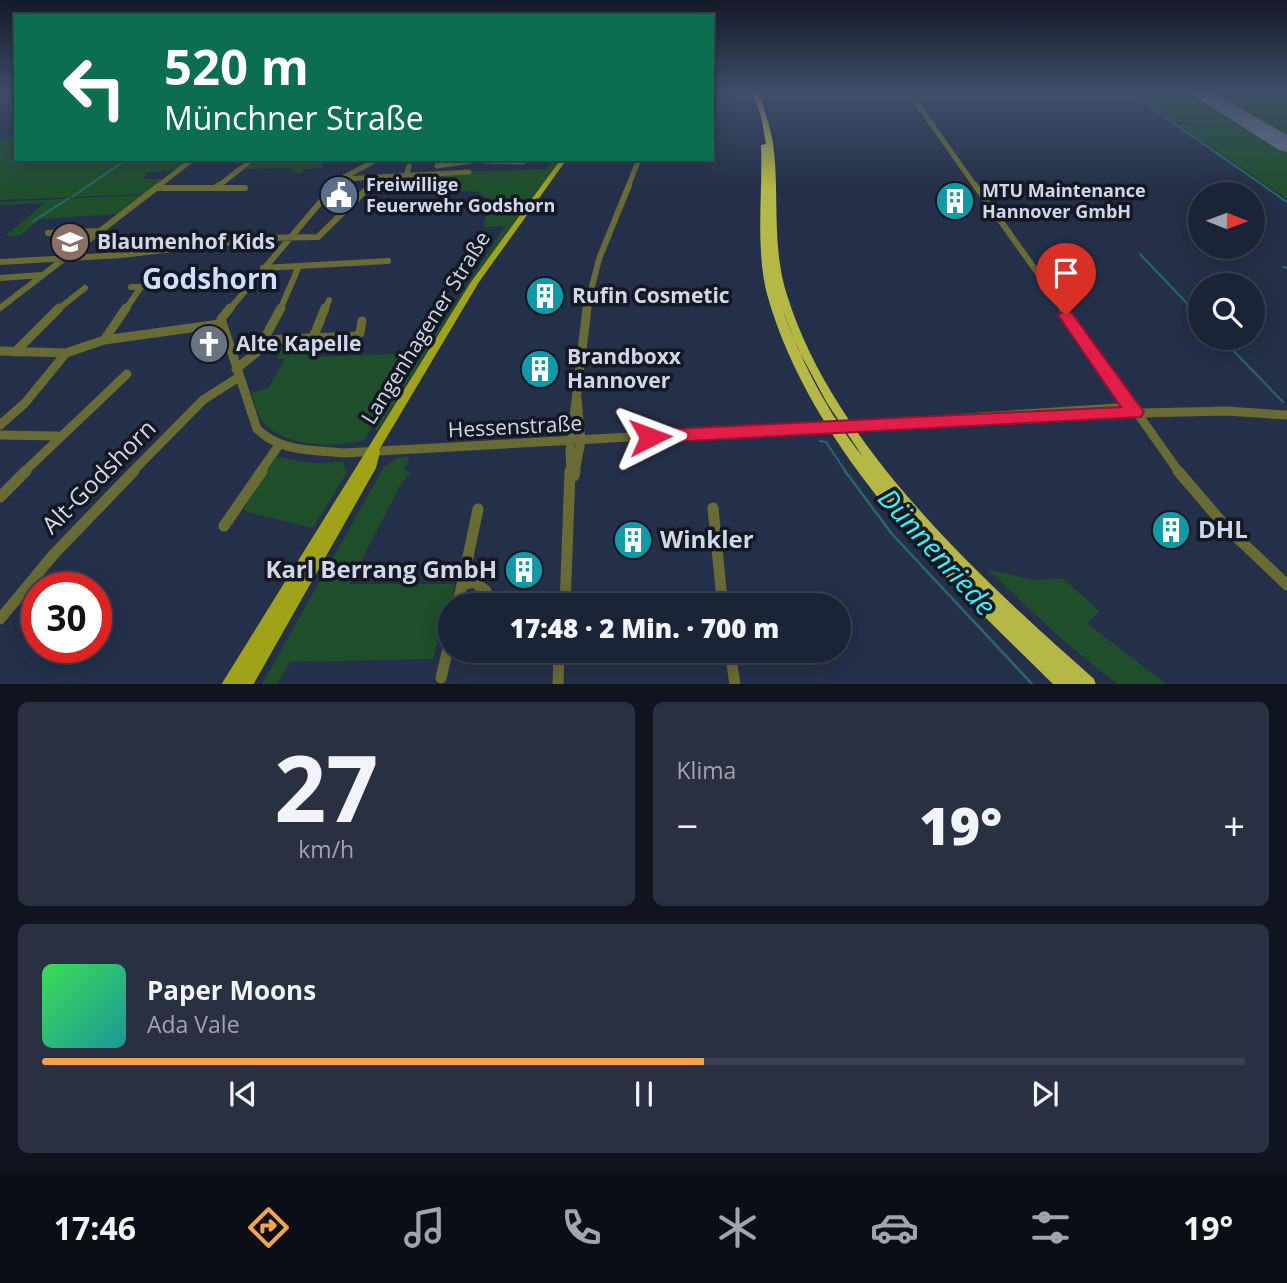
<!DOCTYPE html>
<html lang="de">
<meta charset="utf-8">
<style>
body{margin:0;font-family:"Open Sans",sans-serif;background:#283042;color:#f1f3f6;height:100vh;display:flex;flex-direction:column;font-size:26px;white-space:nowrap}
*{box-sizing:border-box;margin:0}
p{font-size:23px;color:#a0a4ad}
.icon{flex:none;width:38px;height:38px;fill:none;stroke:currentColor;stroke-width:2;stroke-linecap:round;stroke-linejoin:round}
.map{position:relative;height:684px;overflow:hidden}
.details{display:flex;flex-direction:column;gap:18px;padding:18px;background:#0f141e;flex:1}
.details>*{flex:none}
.banner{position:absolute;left:14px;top:14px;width:700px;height:147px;border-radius:0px;box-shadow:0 4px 18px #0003,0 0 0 2px #394152;background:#0b6e4f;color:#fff;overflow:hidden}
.needle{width:46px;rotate:91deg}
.controls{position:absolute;left:1188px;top:182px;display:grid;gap:14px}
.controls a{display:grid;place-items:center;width:77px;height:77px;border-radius:50%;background:#1b2437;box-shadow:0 4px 18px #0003,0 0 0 2px #394152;font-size:35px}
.speed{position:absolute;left:21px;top:572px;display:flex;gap:14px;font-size:35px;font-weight:700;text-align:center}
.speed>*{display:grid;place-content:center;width:91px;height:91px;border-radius:50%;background:#1b2437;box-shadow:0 4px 18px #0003,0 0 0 2px #394152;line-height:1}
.speed .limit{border:10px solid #d22;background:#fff;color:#111}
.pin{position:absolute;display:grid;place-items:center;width:60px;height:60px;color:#fff;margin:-72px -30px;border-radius:50% 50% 50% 0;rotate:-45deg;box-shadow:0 0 7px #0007}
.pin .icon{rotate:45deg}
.me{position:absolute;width:77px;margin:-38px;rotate:87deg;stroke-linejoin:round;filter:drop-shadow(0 0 5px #0008)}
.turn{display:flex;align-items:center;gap:24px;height:147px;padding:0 35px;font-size:32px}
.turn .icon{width:91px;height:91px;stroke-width:2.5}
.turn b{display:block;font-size:49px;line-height:60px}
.big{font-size:52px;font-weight:800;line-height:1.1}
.details .tile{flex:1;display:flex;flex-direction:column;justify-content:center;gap:10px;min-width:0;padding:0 24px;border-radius:10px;background:#283042}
.details .dial{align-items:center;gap:0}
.dial b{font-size:91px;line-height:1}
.song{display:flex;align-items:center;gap:21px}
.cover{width:84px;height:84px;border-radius:10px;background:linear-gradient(135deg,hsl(130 70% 55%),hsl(180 70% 35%))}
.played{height:7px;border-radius:4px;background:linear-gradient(90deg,#f5a346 55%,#394152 55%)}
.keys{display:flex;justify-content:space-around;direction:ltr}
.heat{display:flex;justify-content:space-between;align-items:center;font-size:38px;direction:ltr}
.details .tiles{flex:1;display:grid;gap:18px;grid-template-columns:1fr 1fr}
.tile:last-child{grid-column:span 2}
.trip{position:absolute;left:438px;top:593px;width:413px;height:70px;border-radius:35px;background:#1b2437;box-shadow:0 4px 18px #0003,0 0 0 2px #394152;font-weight:800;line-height:70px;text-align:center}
.tab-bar{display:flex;height:112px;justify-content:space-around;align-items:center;background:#0b0e16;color:#a0a4ad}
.tab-bar .icon{width:49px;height:49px}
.tab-bar .selected{color:#f5a346}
.tab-bar b{font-size:32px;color:#f1f3f6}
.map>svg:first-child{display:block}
</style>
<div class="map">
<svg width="1287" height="685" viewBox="0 0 1287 685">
<rect width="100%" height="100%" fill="#243049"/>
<path fill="#1e4f2a" d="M1132,92H1188L1287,153V199L1178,124L1199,123L1176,122Z
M1208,92H1275L1287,98V138Z
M16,138V159H189L176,170L142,173L148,174L141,179H163L144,194L0,200V139Z
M262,159H318L325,160L321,168L304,169L300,174L289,168L244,169Z
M555,159H561L477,273L378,430L374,429L505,226L484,227L487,198L476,191L434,193L440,173L546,169Z
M143,195L117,214L40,219L21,235L5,236L45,203L0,205V202Z
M319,339L311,357L415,353L364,440C336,448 285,447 264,423C257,416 255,402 251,393L268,388L285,359H277L286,341Z
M273,456L313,463L343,462L347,472L313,528L243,511Z
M410,457L403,470L411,472L401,484L349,584H455L448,622L441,627L433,659L290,662L277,684H262L384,467L397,458Z
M987,569L1032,580L1063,578L1099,611L1087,623L1166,684H1117L1065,642Z"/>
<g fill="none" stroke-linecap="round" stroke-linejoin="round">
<path stroke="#25696b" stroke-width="2" d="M1129,92L1287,202
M72,197L127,159
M32,222L69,198
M1140,254L1200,317
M1283,267L1287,268
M1221,338L1283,402
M820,441L826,442L846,472"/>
<path stroke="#25696b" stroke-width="2.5" d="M845,471L892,534L1033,685"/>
<path fill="#6a748a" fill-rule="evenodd" d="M1276,92H1287V97Z"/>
<path fill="#6a748a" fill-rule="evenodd" d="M1188,92H1212L1287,135V152L1279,150Z"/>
<path stroke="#686b33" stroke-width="5" d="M909,92L976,187
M439,159L437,166L485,159
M485,161L523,162
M406,176L409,166
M342,179L469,172
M157,187L193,159
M217,187L253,159
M333,187L339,180L378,159
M369,187L378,178
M628,187L639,159"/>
<path stroke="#686b33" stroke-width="6" d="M975,185L1064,310
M156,188H245
M215,188L219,185
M48,233L100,231
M0,262L122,255L266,238L318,237L371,185
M263,268L388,261
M0,278L42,275
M131,287H150
M0,308L160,185
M57,310L85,288
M125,310L141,287
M229,310L335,185
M280,310L299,266
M325,310L329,300
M586,310L599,259L629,185"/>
<path stroke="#686b33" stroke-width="9" d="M230,308L221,319L257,429C280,452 313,450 344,453L826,426
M1063,308L1179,472
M313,338L325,308
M104,340L126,308
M263,340L356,336L360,333L362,321
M0,351L66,353L104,340L220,324
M15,352L59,308
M236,369L257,352L281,308
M1101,414L1226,411L1287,415
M0,425L25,403L66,353
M857,425L1117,408L1135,412
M0,435L58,436
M24,472L127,374
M132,472L203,400L239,377
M260,472L279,445
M571,472L570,451L587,308
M575,472L581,441L577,399"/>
<path stroke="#686b33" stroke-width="11" d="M1178,471L1225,526L1287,585
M574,476L575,471
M0,497L26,471
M713,508L722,599
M224,526L262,471
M462,585L478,509
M486,599H722L723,606
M457,606L462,585L474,582L486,591V599L470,606
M565,606L570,471
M0,619L54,554L134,471
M730,651L735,685
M441,678L450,640
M558,685L559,651"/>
<path fill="#a0a318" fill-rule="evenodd" d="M561,159H567L479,282L379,450L380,452L376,468L253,685H221L471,282Z"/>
<path fill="#b5b844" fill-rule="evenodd" d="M752,92H758C764,109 770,125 773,143C780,193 771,246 787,295C833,444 980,578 1094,679L1096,685H1054C944,578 809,446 767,294C755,246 763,194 761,145L766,144L761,116ZM782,308L798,349L827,403L863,457C827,412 801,361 782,308Z"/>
<path stroke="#686b33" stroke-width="9" d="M826,426L857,425"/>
</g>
<linearGradient id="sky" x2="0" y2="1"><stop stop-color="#141a28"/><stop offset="0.49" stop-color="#3f4e6a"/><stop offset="1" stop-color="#3f4e6a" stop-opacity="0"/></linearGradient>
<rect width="1287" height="188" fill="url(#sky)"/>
<path fill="#e11d48" stroke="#92132f" stroke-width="2" d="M1066,310L1071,312L1141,408L1144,412L1141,417L650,443L641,437L650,430L1121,407L1058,315Z"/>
<defs>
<g id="civic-disc" transform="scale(2.0125)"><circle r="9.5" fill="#5c6f8a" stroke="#131823"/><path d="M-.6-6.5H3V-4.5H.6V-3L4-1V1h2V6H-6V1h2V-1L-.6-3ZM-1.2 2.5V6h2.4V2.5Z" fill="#fff"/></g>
<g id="building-disc" transform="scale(2.0125)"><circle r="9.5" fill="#0f9aa8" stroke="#131823"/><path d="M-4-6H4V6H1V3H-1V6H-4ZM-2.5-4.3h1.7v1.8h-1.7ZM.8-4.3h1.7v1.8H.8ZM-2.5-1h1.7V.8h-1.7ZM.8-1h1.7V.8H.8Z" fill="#fff"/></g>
<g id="school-disc" transform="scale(2.0125)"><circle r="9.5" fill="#8d6e63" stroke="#131823"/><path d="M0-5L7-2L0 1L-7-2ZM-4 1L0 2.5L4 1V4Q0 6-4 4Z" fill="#fff"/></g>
<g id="church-disc" transform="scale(2.0125)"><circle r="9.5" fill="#6b7280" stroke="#131823"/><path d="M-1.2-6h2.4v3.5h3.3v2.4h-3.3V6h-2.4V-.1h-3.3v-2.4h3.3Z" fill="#fff"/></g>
</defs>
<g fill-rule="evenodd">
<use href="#civic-disc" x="339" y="195"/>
<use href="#building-disc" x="955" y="201"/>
<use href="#school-disc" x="70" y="242"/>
<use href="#building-disc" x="545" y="296"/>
<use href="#church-disc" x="209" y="344"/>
<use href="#building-disc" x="540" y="369"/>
<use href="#building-disc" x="1171" y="530"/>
<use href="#building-disc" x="633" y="540"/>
<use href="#building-disc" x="524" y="570"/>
</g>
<g text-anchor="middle" stroke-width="7" stroke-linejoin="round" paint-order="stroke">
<g font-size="18" font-weight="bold" fill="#d0d8e8" stroke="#131823" text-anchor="start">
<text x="366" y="191">Freiwillige<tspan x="366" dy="21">Feuerwehr Godshorn</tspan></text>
<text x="982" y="197">MTU Maintenance<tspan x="982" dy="21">Hannover GmbH</tspan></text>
</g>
<g font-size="21" font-weight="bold" fill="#d0d8e8" stroke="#131823" text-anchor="start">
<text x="97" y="249">Blaumenhof Kids</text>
<text x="572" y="303">Rufin Cosmetic</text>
<text x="236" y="351">Alte Kapelle</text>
<text x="567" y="364">Brandboxx<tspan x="567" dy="24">Hannover</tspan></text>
</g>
<g font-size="21" fill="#d0d8e8" stroke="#131823">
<text transform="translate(426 328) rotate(-58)" y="7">Langenhagener Straße</text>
<text transform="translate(515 427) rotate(-3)" y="7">Hessenstraße</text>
</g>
<g font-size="24" fill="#d0d8e8" stroke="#131823">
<text transform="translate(99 477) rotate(-45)" y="8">Alt-Godshorn</text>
</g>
<g font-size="24" font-weight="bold" fill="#d0d8e8" stroke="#131823" text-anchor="start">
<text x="1198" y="538">DHL</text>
<text x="660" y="548">Winkler</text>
<text x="497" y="578" text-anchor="end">Karl Berrang GmbH</text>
</g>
<g font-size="28" font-weight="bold" fill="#cedefe" stroke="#131823">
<text x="210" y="289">Godshorn</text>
</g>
<g font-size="28" font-style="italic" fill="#34f4fa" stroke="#131823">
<text transform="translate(937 552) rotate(48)" y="10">Dünnenriede</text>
</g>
</g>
</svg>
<div class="controls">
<a><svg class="needle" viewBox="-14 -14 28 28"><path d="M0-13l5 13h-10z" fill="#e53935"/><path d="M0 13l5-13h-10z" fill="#a0a4ad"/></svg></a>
<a><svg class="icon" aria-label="search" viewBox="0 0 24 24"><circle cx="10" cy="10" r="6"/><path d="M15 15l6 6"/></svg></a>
</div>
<div class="speed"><div class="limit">30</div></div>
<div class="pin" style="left:1066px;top:315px;background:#d93025"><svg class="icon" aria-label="arrive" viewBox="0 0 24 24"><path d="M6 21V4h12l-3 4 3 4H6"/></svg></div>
<svg class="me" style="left:650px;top:437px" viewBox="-20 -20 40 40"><path d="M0-17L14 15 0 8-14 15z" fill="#e11d48" stroke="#fff" stroke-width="4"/></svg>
<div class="trip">17:48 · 2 Min. · 700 m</div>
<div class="banner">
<div class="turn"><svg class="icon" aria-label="left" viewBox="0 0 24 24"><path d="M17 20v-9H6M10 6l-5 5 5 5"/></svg><div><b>520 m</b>Münchner Straße</div></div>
</div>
</div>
<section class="details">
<div class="tiles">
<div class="tile dial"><b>27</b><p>km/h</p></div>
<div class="tile"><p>Klima</p>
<div class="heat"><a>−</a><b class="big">19°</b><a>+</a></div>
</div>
<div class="tile">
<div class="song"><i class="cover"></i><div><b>Paper Moons</b><p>Ada Vale</p></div></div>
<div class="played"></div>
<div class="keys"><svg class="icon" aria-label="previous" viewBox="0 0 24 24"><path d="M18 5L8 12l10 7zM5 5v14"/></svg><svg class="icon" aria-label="pause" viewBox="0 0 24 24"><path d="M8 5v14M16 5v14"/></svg><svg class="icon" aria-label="next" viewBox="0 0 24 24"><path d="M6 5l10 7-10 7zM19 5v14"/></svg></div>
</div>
</div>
</section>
<nav class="tab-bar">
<b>17:46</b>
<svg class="icon selected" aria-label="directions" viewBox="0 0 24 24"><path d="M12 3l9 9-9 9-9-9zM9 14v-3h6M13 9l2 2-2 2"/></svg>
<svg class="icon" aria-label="music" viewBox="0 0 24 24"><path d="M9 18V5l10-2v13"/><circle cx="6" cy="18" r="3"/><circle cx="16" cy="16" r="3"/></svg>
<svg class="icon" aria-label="phone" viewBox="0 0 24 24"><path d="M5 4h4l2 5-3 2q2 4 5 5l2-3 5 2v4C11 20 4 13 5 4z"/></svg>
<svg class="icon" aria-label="climate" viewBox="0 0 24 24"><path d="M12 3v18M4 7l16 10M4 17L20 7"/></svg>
<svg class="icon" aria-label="car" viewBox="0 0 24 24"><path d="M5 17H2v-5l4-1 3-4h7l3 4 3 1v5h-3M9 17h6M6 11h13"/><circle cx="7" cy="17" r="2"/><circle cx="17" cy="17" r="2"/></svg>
<svg class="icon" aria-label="filters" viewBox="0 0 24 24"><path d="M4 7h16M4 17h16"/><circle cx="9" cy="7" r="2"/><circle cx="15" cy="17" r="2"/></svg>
<b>19°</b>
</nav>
